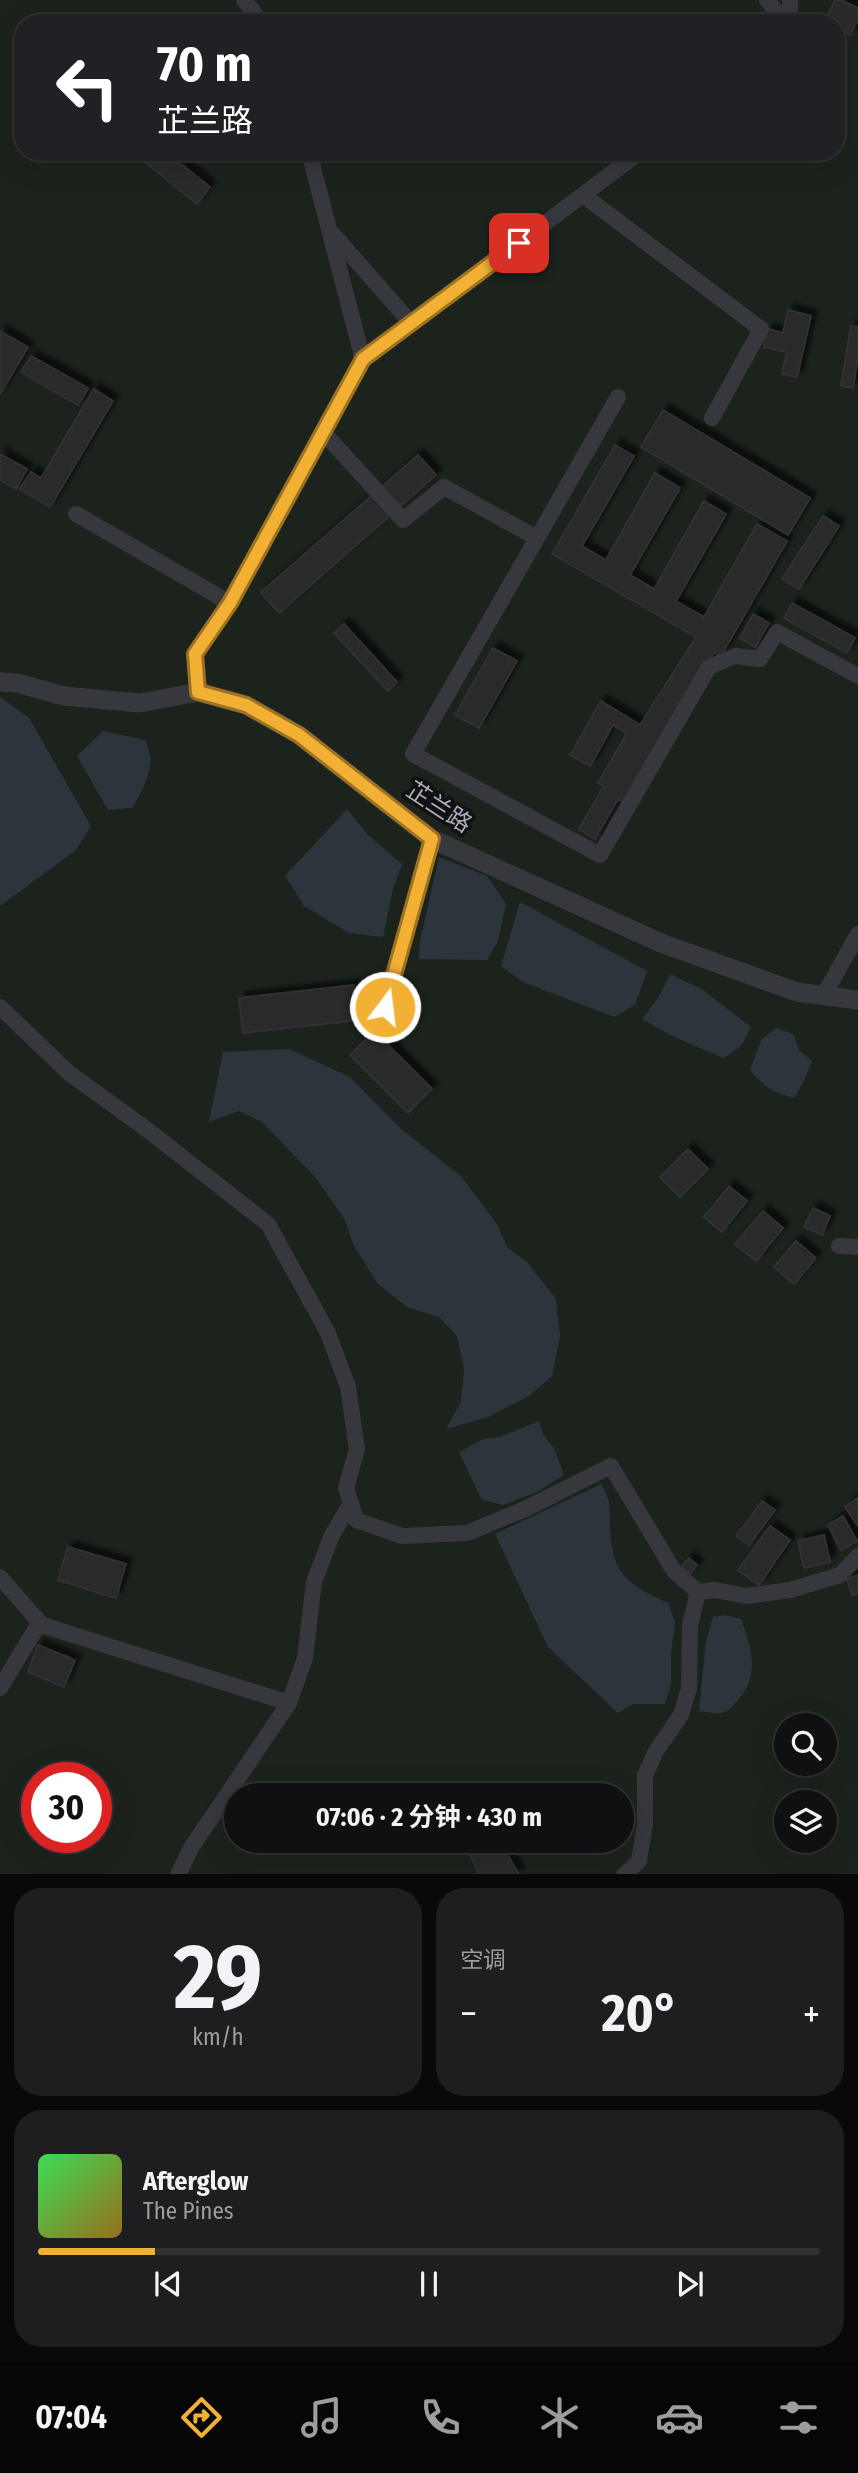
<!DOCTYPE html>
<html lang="zh">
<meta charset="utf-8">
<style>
body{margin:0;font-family:"Fira Sans Condensed","Noto Sans SC",sans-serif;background:#1e1e20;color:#f1f3f6;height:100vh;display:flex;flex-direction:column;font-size:26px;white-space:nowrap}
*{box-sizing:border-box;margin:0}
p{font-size:23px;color:#9c9d9f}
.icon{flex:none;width:38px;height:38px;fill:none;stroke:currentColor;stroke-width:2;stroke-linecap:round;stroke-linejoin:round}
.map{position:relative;height:1874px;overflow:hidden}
.panel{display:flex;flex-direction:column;gap:14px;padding:14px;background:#09090a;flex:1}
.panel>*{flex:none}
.hud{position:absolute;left:14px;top:14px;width:831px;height:147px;border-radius:28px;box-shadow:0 7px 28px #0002,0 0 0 2px #303032;background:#202124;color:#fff;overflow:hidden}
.controls{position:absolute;left:774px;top:1713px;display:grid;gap:14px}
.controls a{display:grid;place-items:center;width:63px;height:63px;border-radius:50%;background:#101012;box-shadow:0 7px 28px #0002,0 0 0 2px #303032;font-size:35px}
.speed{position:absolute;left:21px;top:1762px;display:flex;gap:14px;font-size:35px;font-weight:700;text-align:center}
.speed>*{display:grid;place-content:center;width:91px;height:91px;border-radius:50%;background:#101012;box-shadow:0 7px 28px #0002,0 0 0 2px #303032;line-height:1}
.speed .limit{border:10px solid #d22;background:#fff;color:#111}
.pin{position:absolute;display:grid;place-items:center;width:60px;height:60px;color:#fff;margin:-30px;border-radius:14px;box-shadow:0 4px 10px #0006}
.me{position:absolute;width:77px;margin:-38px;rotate:15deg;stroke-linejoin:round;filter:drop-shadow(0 0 5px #0008)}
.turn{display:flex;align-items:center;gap:24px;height:147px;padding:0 28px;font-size:32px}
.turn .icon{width:91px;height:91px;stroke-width:2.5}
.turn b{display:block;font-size:49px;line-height:60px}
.big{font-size:52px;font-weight:700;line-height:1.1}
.panel .card{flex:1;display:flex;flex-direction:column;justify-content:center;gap:10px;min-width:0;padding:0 24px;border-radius:28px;background:#1e1e20}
.panel .dial{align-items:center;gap:0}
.dial b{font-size:91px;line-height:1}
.song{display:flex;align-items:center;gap:21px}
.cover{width:84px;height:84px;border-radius:10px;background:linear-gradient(135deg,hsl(130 70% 55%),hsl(40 70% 35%))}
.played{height:7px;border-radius:4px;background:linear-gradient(90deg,#f2b134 15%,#303032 15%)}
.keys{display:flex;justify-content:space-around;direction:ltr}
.heat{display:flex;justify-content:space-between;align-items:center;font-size:38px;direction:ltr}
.panel .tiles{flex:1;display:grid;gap:14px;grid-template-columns:1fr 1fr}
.card:last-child{grid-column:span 2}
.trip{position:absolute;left:224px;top:1783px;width:410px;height:70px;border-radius:35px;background:#101012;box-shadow:0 7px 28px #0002,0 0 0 2px #303032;font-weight:700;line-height:70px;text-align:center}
.tab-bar{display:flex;height:112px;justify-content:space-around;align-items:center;background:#060607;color:#9c9d9f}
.tab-bar .icon{width:49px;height:49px}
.tab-bar .current{color:#f2b134}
.tab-bar b{font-size:32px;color:#f1f3f6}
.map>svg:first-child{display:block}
</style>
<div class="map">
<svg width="858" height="1875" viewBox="0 0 858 1875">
<defs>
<filter id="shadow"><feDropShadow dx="6" dy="-6" stdDeviation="2" flood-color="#0009"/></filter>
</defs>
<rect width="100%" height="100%" fill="#161618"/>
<path fill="#1c231d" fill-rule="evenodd" d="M0,0H858V1874H0ZM23,23H836V152H23ZM786,1726H824V1764H786ZM37,1778H96V1838H37ZM236,1796H621V1841H236ZM786,1802H824V1841H786Z"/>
<path fill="#2c353c" d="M0,697L29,718L91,826L76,850L0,906Z
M103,731L145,740C158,763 144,789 132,808L108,810L77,756Z
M347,809L368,835L402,864L393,889L383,937L349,933L304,906L285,876Z
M439,857L487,876L506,904L498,941L487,960L419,959L420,941Z
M520,902L647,971L635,1005L614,1017L523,982L501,966Z
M670,974L703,990L751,1027L742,1045L724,1058L674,1037L642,1019L658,998Z
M776,1028L793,1034L799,1050L812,1061L804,1081L794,1098C774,1093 763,1086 750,1070L761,1040Z
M289,1049L350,1077L401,1129L461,1176L497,1224L507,1247L527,1262L556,1299L560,1336L552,1376L529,1396L488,1417L446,1429L461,1402L464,1369L457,1336L439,1317L407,1307L378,1284L354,1246L344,1218L315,1177L262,1122L239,1111L209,1122L223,1052Z
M539,1421L543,1434L555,1450L564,1475L537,1492L503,1505L482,1500L459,1452L483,1439L500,1437Z
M601,1484C612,1502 609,1505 610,1526C612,1575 626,1583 668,1603L675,1622L671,1653V1685L665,1704H633L618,1713L548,1647L495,1534Z
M725,1615L741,1619C751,1646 760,1675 739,1699C734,1705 729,1711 722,1713C715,1714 706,1712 699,1711L706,1641L713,1617Z"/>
<path fill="#29292c" stroke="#303034" stroke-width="2" filter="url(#shadow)" d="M835,0H841L858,8V19L850,35L836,29V23H824Z
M136,152H166L210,187L197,204L135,154Z
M788,310L811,316L797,377L782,374L787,352L764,347L768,329L783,333Z
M851,326L858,327V355L853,388L841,386Z
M0,331L28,347L0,394Z
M31,356L88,388L78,405L21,372Z
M94,389L113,401L50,507L20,489L31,472L41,478Z
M663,410L810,498L788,535L641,447Z
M615,445L634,456L582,546L606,560L655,473L680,488L630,575L654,589L704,501L726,514L676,601L704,617L757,524L787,541L721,656L714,652L626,804L618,799L595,839L579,829L604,786L598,783L627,733L613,725L590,766L570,755L601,701L640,725L696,637L552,554Z
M0,454L27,469L16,489L0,480Z
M418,455L436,475L279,613L261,592Z
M823,516L839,526L799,589L782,579Z
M792,603L855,638L847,653L784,618Z
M753,614L769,623L755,647L740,638Z
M344,624L397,682L388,691L334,633Z
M493,648L517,661L479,728L455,715Z
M354,985L358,1020L243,1033L239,998Z
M374,1031L432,1089L408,1113L350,1055Z
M688,1149L708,1169L680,1197L660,1177Z
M729,1186L747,1201L722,1232L704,1217Z
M813,1208L830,1216L822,1235L804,1227Z
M763,1211L783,1228L756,1261L735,1244Z
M796,1241L816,1258L794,1284L774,1267Z
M858,1498V1526L845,1507Z
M762,1501L775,1510L749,1545L736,1536Z
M843,1516L857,1541L841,1550L828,1525Z
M770,1526L790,1540L759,1585L738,1570Z
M824,1535L830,1562L804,1568L798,1541Z
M68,1547L126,1564L116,1598L58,1580Z
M689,1558L697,1565L690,1574L682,1566Z
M858,1575V1593L852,1595L847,1579Z
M38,1645L75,1660L64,1687L28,1672Z
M491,1841H500L519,1875H480L469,1853Z"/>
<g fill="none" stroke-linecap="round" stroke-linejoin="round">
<path stroke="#37383d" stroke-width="16" d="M244,0L262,23
M767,0L786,23
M790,23V0
M583,195L761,329L712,418
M332,233L411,323
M363,360L640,152
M618,397L413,754L600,855L709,667L735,656L760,659L777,632L858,676
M323,432L403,520L444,487L537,538
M76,514L230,603
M198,692L195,655L230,603L363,360L309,152
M824,995L858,934
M0,1007L69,1073L149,1131L268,1224L328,1333L348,1387L357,1449L346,1488L356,1520L402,1536L467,1533L525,1509L611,1466L674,1571L698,1592
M385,1007L432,839
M839,1246L858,1247
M0,1577L42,1625L289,1703
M0,1688L40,1622
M178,1875L191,1848L289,1703L305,1658L314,1582L331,1537L351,1503
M624,1875L639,1861L645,1824V1775L656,1751L681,1715L689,1688L690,1625L698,1592L715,1590L747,1596L790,1590L840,1575L858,1556"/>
<path stroke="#37383d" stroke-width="19" d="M0,682L17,683L64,696L140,703L198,692L246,705L299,735L432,839L661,943L797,992L858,1000"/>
</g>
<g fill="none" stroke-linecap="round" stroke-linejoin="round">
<g stroke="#9d7322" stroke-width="18">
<path id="route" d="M385,1007L432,839L299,735L246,705L198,692L195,654L230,603L363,359L519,243"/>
</g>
<use href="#route" stroke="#f2b134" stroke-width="12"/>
</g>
<g text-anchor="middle" stroke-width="7" stroke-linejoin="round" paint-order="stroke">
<g font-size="24" fill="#a8adb8" stroke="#111113">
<text transform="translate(439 807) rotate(33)" y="8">芷兰路</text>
</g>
</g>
</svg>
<div class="controls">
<a><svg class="icon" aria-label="search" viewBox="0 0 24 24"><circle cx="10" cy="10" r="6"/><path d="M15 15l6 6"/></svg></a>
<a><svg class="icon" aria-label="layers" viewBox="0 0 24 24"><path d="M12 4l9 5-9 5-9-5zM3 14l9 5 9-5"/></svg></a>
</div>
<div class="speed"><div class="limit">30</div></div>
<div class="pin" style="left:519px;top:243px;background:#d93025"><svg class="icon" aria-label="arrive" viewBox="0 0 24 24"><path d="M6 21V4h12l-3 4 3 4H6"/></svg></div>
<svg class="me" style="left:385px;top:1007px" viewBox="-20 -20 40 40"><circle r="17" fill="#f2b134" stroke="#fff" stroke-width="3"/><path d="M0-11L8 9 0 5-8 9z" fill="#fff"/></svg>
<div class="trip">07:06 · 2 分钟 · 430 m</div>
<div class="hud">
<div class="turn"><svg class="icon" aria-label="left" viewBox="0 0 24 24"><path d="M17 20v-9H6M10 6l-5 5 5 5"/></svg><div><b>70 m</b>芷兰路</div></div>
</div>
</div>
<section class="panel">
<div class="tiles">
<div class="card dial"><b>29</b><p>km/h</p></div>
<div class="card"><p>空调</p>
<div class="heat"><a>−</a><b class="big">20°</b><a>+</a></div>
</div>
<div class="card">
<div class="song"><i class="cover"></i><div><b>Afterglow</b><p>The Pines</p></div></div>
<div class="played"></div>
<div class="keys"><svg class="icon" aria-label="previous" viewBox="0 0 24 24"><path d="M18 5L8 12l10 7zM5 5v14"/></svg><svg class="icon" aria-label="pause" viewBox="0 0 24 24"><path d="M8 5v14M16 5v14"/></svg><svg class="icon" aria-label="next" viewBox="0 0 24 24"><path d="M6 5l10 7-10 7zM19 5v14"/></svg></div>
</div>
</div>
</section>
<nav class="tab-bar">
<b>07:04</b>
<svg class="icon current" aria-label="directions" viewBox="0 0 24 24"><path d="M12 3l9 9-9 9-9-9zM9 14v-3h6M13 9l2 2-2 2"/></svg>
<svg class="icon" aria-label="music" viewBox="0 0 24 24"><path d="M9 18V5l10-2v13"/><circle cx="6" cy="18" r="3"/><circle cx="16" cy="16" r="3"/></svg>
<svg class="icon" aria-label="phone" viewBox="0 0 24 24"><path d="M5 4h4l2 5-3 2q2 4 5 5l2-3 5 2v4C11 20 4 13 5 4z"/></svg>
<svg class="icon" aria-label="climate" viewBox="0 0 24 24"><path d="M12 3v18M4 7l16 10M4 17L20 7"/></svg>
<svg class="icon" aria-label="car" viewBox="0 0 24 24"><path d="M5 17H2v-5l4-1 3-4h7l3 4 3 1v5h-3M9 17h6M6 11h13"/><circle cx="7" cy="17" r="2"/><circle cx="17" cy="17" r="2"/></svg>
<svg class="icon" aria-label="filters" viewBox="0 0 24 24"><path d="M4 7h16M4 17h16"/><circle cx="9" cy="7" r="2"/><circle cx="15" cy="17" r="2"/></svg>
</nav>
